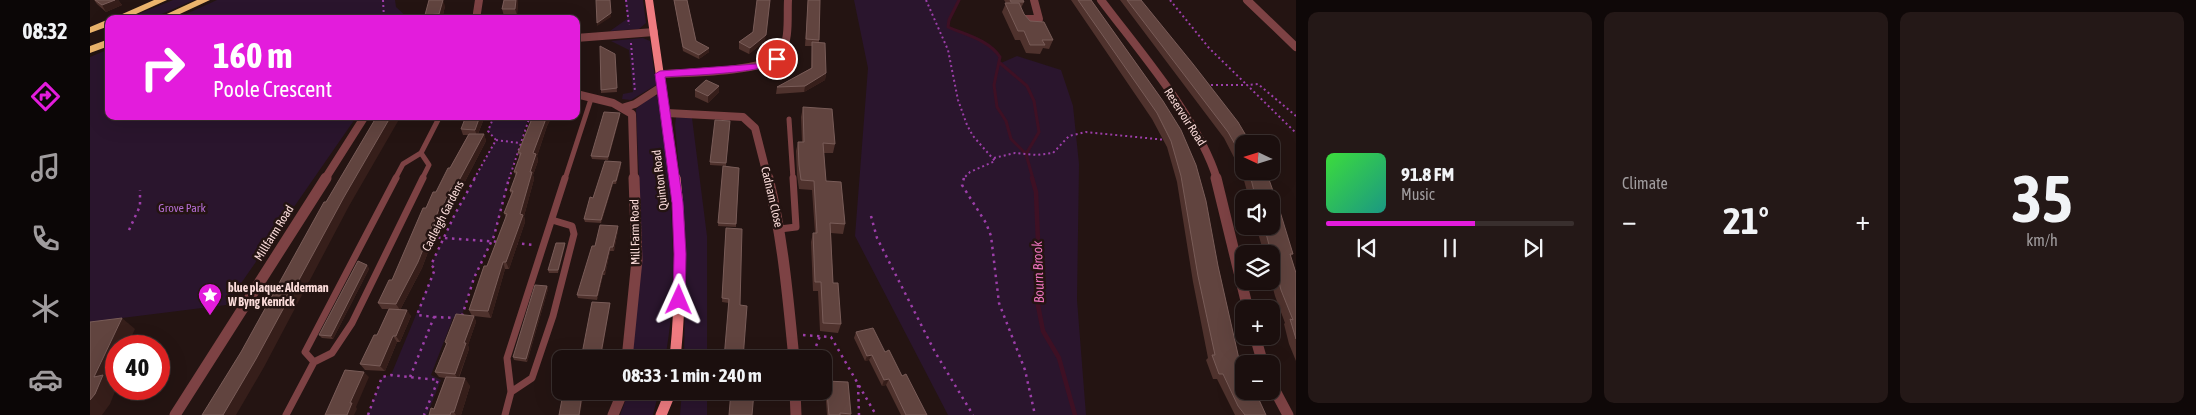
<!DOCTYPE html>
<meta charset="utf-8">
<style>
body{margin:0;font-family:"Asap Condensed",sans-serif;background:#241817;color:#f1f3f6;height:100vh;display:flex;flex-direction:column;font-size:19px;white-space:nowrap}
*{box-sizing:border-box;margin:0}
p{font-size:16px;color:#a09c9e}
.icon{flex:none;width:28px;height:28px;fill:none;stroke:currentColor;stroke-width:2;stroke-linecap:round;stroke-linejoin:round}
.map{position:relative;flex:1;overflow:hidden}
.sheet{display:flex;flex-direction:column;gap:12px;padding:12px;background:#0f0808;width:900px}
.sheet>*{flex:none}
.top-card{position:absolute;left:15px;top:15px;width:475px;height:105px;border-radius:10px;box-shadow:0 5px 20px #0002,0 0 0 1px #392f2e;background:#e31cdc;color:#fff;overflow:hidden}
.needle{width:32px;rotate:274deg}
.controls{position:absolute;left:1145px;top:135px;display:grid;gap:10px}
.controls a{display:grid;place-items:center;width:45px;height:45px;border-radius:10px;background:#1b0f0e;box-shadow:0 5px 20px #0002,0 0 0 1px #392f2e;font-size:25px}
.speed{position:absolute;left:15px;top:335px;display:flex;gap:10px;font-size:25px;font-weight:700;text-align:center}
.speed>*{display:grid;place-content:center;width:65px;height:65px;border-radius:50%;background:#1b0f0e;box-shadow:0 5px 20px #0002,0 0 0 1px #392f2e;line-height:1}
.speed .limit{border:8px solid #d22;background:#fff;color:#111}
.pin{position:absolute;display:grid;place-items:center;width:42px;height:42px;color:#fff;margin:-21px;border:2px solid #fff;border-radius:50%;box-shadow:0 1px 5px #0007}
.me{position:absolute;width:55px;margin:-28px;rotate:1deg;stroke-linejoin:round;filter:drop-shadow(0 0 4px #0008)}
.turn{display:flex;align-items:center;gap:18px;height:105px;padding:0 25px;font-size:22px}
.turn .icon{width:65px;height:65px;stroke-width:2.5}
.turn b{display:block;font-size:35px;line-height:42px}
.big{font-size:38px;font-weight:700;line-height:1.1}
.sheet .widget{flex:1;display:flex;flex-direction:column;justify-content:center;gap:8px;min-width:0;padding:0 18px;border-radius:10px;background:#241817}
.sheet .dial{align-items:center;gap:0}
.dial b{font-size:65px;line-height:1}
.song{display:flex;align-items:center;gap:15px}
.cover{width:60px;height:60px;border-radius:8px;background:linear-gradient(135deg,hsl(120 70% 55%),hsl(170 70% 35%))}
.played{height:5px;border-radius:2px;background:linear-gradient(90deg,#e31cdc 60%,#392f2e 60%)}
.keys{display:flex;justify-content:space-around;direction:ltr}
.heat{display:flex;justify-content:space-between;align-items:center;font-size:28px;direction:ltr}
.sheet .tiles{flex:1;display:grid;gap:12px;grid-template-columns:repeat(3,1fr)}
.trip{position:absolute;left:462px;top:350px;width:280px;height:50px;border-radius:10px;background:#1b0f0e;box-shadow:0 5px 20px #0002,0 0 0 1px #392f2e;font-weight:700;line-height:50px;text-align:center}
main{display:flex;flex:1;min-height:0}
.tabs{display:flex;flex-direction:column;width:90px;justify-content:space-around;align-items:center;background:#0b0606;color:#a09c9e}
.tabs .icon{width:35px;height:35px}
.tabs .on{color:#e31cdc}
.tabs b{font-size:22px;color:#f1f3f6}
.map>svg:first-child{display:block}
</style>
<main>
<nav class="tabs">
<b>08:32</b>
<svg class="icon on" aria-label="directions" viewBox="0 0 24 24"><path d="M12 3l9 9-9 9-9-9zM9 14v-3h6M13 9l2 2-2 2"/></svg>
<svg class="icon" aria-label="music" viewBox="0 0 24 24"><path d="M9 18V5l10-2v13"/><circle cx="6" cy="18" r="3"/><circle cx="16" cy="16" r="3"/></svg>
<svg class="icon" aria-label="phone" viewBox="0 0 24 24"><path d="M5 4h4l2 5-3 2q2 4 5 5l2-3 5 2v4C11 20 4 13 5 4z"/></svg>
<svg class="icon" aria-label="climate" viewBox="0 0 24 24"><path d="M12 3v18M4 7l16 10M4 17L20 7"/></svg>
<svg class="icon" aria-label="car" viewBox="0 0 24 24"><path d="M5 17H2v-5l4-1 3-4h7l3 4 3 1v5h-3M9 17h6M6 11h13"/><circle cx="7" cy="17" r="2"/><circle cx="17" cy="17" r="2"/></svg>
</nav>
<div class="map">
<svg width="1206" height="415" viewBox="0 0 1206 415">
<rect width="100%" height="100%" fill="#241412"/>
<path fill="#2a152d" d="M83,0H104L60,19H36Z
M127,0H305L306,7L319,19H85Z
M535,0H553L556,23L549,29L520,31L537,19Z
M764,0H868L858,27C876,35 907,41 911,63L927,56L971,70L983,106L989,164L987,300L996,415H858L765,236L778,68Z
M553,38L560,41L566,85L541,100L532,99L533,94L543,92L539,50L521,41Z
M19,49V116H267L136,305L0,322V57Z
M561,96H568C580,179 591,275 575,359H542L551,227L546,109Z
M404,116H440L435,127L424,161L404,236L384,278L371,318H363L341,375L351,380L337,415H278L292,377L301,375L345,269L341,265L365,214L406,140L398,131Z
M586,117L602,118L617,236V359H594L596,243L585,125Z
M539,391H569L563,415H530Z
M592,391H617V415H590Z"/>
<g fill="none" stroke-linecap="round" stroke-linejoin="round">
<path stroke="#3e1024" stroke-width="3" d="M869,0L859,20L858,27C876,35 899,40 910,57L904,85L907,107L916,121L921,139L936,154L943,179
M910,63L937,86L944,101L949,132L936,154"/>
<path stroke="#3e1024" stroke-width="4.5" d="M942,178L946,192L948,242L946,295L953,331L969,358L985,415"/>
<path stroke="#9c3ea9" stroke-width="2" stroke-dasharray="2 3" stroke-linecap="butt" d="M293,0L294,19
M536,0L539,25
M836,0L858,50L868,100L877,125L883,136L905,161L880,172L873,179
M1080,0L1119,48L1157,85
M541,43L545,92
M1116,85H1156
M1206,116L1168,84L1157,85L1206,133
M406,140L429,143
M904,158L925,153L947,155L963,153L979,136L996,132L1076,140
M384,179L406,140L398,131L404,116
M419,179L440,116"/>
<path stroke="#9c3ea9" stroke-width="2.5" stroke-dasharray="2.5 4.5" stroke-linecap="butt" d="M874,178L872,185L896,223L901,236L909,303L935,370L945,415
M781,216L787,238L845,352L883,415
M39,230L50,206V190
M341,237L410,242
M425,243L445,245
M372,316L384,278L404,236L419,178
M344,317L368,318
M713,335L741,337L786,415
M721,359L730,336
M320,377L344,317L327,315L345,269L341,265L365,214L385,178
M768,385L769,415
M278,415L292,377L301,375L348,380L334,415"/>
<path stroke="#7d4244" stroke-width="5" d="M699,119L703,179
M305,179L313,164L331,153
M332,179L339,165L331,153L350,116
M475,179L501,99"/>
<path stroke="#7d4244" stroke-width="7" d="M690,229L706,227L703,178
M224,362L215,352L306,178
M421,392L442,378L463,316L484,234L482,226L462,220
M196,415L224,362L242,353L262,323L333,178
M415,415L421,392L417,358L475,178"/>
<path stroke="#7d4244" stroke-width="8" d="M1011,0C1050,52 1108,118 1127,179
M1157,0L1206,47
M387,13L389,0
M935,19H949L944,0
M486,38L564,32
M570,74C593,73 680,72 691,54C700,38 697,17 698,0
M486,94L523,103L542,114L544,179
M535,107L545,104L571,87
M577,113L653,117L665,128L678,179
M235,179L275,116"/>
<path stroke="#7d4244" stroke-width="11" d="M678,178C693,238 698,298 704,359
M1126,178L1158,309
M1165,336L1173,364
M537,359L547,260L544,178
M1181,383L1198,415
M705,391L706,415
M85,415L236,178
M523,415L533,391"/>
<path stroke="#ef7b80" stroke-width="8" d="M559,0L585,179"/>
<path stroke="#ef7b80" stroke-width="11" d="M585,178C592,238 591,299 585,359
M571,415L581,391"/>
<path fill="#edb56d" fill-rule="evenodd" d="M64,0H77L35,19H21Z
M107,0H120L79,19H66Z
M19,19V26L0,33V27Z
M19,39V46L0,53V46Z"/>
</g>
<path fill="#4f322d" d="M4,0H28L32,5L16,12L7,4Z
M414,0H428L427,15L414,16L412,9Z
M584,0H597L606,41L619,52L609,59L593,51Z
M718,0H730L729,43L736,73L735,80L714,92L686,94L687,87L721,68L722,46H715Z
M914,0H933L934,2L931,8L934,14L940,21L963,40L959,49L953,48L950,54L936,53L930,40H925L912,12L916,3Z
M981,0H1001L1073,101L1128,266L1149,359L1176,415H1145L1127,379H1123L1116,360L1118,358L1103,282L1087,182L1077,147L1062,119Z
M1030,0H1051L1154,144V171H1176L1203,254L1201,256L1206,273V361L1199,344L1194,324L1195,323L1185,296L1181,281V254H1174L1166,226H1181V199H1159L1152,173L1134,138Z
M355,6L352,19H336L335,15Z
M663,32L675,41L659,54L649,49V42Z
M525,54L527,92L511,93V90Z
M605,90L629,92L618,103L605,97Z
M713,107L745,144L743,153H734L736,181L755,224L753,234L741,233L743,283L751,324L748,333L730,331L728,291H723L721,242L723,233H725L722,190L709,189L707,175L706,151L708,142H712L711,117Z
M530,113V116L518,160L502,159L501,156Z
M376,116H395L388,134H394L396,141L368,195L364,194L355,216L352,215L332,268L310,310L321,316L310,342H307L295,371L275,370L270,364L287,335L299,309H292L288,303L302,280L336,208L360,168L378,135H373L371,129Z
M443,116H462L457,126L447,156L448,161L443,175L444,179L434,216L435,222L419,269H415L401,318L384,316L386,322L378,345L379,349L369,378L380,386L371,415H339L344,409L355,378L349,377L345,372L356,344L355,342L382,316L379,310L416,218L414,213L421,194L420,191L426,176L424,172L430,158L428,153Z
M640,121L636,166L620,165V162Z
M531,166L526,184H523L511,223L495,222L494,219L503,198Z
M633,166L649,168L646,227L628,226Z
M636,228L650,305L639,303L632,302Z
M528,230L524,251H520L515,275H513L507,300L488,298L487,295Z
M475,243V246L468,273H459L458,270Z
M277,265L279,269L243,339L232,338L229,335Z
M457,286L458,289L437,362L424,360L423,357Z
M766,332L795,352L812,376L837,415H811L796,385L792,386L779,360L775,361L764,338Z
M736,381L761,414V415H737L735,387Z"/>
<path fill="#361e1a" d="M25,0H28L32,5L16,12L12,5Z
M353,0L355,6L352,19H351L349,14Z
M426,0H428V1L427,15L425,9Z
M520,0L521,17L507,26V23Z
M680,0L675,41L659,54L660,48Z
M619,48V52L609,59V55Z
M736,73L735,80L714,92L715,86Z
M629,86V92L618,103V96Z
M530,113V116L518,160V157Z
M301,116H311L259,206L174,367L146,415H133L254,197Z
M390,116H395L387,136L385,130Z
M457,116H462L457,126L447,156L448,161L443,175L444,179L434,216L435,222L419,269L416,262L430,214L443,153Z
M394,134L396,141L368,195L365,188Z
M531,162V166L526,184V181Z
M523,181V184L511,223V220Z
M361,188L364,194L355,216L352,209Z
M349,209L352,215L332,268L310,310L306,304Z
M528,226V230L524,251L523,247Z
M475,243V246L468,273V270Z
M520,247V251L515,275L514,271Z
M413,262L415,269L401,318L398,311Z
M277,265L279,269L243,339L241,336Z
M513,271V275L507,300V296Z
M457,286L458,289L437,362L436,359Z
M520,303V306L511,359H510Z
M317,310L321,316L310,342L306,336Z
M384,316L386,322L378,345L379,349L368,379L365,374L374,343Z
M32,318L45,329L37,346H26V371L22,381L26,384V389L20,404L12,415H0V400L4,377Z
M303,336L307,342L295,371L290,366Z
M782,355L779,360L775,361L777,356Z
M274,372L279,377L266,407L267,409L264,415H257L260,403Z
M375,378L380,386L371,415H366L364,412Z
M799,379L796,385L792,386L794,380Z
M492,395L493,398L490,415H489Z"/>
<path fill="#61443f" stroke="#795c58" d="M5,0H25L12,5Z
M339,0H353L349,14L335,15Z
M414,0H426L425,9H412Z
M506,0H520L521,13L507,23Z
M584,0H597L606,41L619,48L609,55L593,47Z
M667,0H680L676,35L660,48L649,42L663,32Z
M718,0H730L729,40L716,39Z
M920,0H933L934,2H921Z
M988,0H1001L1073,101L1091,130L1106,165L1116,201L1128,266L1149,359L1154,369V391H1165L1176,415H1155L1148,406L1133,374H1129L1122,355H1125L1108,276L1091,176L1081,141L1067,113Z
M1037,0H1051L1103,64L1148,122L1161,144H1154V160L1138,132Z
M915,3H929L934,14L940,21L954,22L963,40H952L955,45H940L934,31H928Z
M722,42L735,43L736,73L715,86L687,87L722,68Z
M510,46L525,54L527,88L511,90Z
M616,80L629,86L618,96L605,90Z
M713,107L742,109L745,144L733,143L736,181L751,182L755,224L740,223L743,283H748L751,324L733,323L731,282H725L723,233H727L724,181L711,180L709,165L708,142H714Z
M514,112L530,113L518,157L501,156Z
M287,116H301L254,197L166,359L133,415H112L151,352L234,202H236Z
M376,116H390L385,130L371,129Z
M443,116H457L443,153L446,154L440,172H442L430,214L433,215L416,262H413L398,311L379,310L394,266H397L417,214L414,213L423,191H420L427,172H424L431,153H428Z
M625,120L640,121L636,163L620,162Z
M379,134H394L365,188H361L352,209H349L328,262L306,304L288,303L299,280H302L333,208H336L343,192H346L358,168H360Z
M515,161L531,162L526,181H523L511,220L494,219L500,197L503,198Z
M633,166L649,168L646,224L628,223Z
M1159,171H1176L1188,205L1203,254H1200L1206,273V339L1200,319L1203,320L1191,290L1174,226H1181V199H1166Z
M510,225L528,226L523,247H520L514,271H513L507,296L487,295L502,246H505Z
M636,228L652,229L650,305L657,306L653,359H634L639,299L632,298Z
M466,243H475L468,270H458Z
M268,261L277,265L241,336L229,335Z
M445,285L457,286L436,359L423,357Z
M502,302L520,303L510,359H491Z
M299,309L317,310L306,336H303L290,366L270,364L284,335H287Z
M366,314L384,316L374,343H376L365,374L345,372L357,343L355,342Z
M32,318L4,377L13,375L5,394L0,400V322Z
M783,328L795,352L799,350L812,376L816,374L837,415H816L799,379L794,380L782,355L777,356L766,332Z
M255,370L274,372L260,403H262L257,415H235Z
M356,377L375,378L364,412H361L360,415H339L341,408L344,409Z
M736,381L758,382L761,414L750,413V415H739Z
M641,391L664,392L662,415H639Z
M473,394L492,395L489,415H469Z"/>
<path fill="#e31cdc" stroke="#94128f" d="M687,56L692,59C679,74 598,75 575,77L593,203L596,254L595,300L594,304L589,306L584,304L583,300L584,254L582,203L565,74L570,71L666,64L679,61Z"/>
<defs>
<g id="sight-pin" transform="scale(1.25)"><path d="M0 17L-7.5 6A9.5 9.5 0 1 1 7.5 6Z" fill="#e31cdc" stroke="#241412"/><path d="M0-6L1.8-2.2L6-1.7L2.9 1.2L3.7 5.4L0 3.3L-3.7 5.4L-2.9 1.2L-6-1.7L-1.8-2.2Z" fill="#fff"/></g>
</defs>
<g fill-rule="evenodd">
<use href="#sight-pin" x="120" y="295"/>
</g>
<g text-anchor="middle" stroke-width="5" stroke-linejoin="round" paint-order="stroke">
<g font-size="12" fill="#fadbd9" stroke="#241412">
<text transform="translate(1095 117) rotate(57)" y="4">Reservoir Road</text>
<text transform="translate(570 180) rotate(-97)" y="4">Quinton Road</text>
<text transform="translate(682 197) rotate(77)" y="4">Cadnam Close</text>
<text transform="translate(353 216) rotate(-63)" y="4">Cadleigh Gardens</text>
<text transform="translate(545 232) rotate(-91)" y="4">Mill Farm Road</text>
<text transform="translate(184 233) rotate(-58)" y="4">Millfarm Road</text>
</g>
<g font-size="12" fill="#b26dd2" stroke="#241412">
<text x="92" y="212">Grove Park</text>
</g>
<g font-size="12" font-weight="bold" fill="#fadbd9" stroke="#241412" text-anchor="start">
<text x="138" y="292">blue plaque: Alderman<tspan x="138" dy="14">W Byng Kenrick</tspan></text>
</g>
<g font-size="14" font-style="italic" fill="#ee73bd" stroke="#241412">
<text transform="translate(948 272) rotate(-92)" y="5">Bourn Brook</text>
</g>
</g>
</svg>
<div class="controls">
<a><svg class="needle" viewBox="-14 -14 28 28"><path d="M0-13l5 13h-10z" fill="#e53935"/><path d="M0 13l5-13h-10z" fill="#a09c9e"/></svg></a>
<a><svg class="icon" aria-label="sound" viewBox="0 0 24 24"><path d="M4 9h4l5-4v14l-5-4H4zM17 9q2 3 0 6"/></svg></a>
<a><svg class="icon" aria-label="layers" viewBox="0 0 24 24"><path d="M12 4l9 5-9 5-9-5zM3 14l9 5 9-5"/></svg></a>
<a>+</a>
<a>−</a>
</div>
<div class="speed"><div class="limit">40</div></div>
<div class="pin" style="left:687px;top:59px;background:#d93025"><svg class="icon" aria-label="arrive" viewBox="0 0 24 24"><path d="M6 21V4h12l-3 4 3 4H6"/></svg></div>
<svg class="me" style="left:589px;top:300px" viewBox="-20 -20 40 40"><path d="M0-17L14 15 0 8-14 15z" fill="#e31cdc" stroke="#fff" stroke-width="4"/></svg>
<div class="trip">08:33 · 1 min · 240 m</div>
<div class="top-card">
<div class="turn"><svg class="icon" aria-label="right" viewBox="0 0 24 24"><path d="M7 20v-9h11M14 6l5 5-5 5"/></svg><div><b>160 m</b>Poole Crescent</div></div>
</div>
</div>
<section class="sheet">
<div class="tiles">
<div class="widget">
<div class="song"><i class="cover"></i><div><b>91.8 FM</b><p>Music</p></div></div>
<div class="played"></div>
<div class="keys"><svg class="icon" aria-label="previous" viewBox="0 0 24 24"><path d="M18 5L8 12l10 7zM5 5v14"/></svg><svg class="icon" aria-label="pause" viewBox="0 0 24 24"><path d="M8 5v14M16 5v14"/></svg><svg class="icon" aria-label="next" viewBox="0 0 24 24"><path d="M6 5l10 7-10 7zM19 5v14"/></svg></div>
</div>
<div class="widget"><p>Climate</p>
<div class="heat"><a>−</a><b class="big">21°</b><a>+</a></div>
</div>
<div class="widget dial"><b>35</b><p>km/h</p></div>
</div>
</section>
</main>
